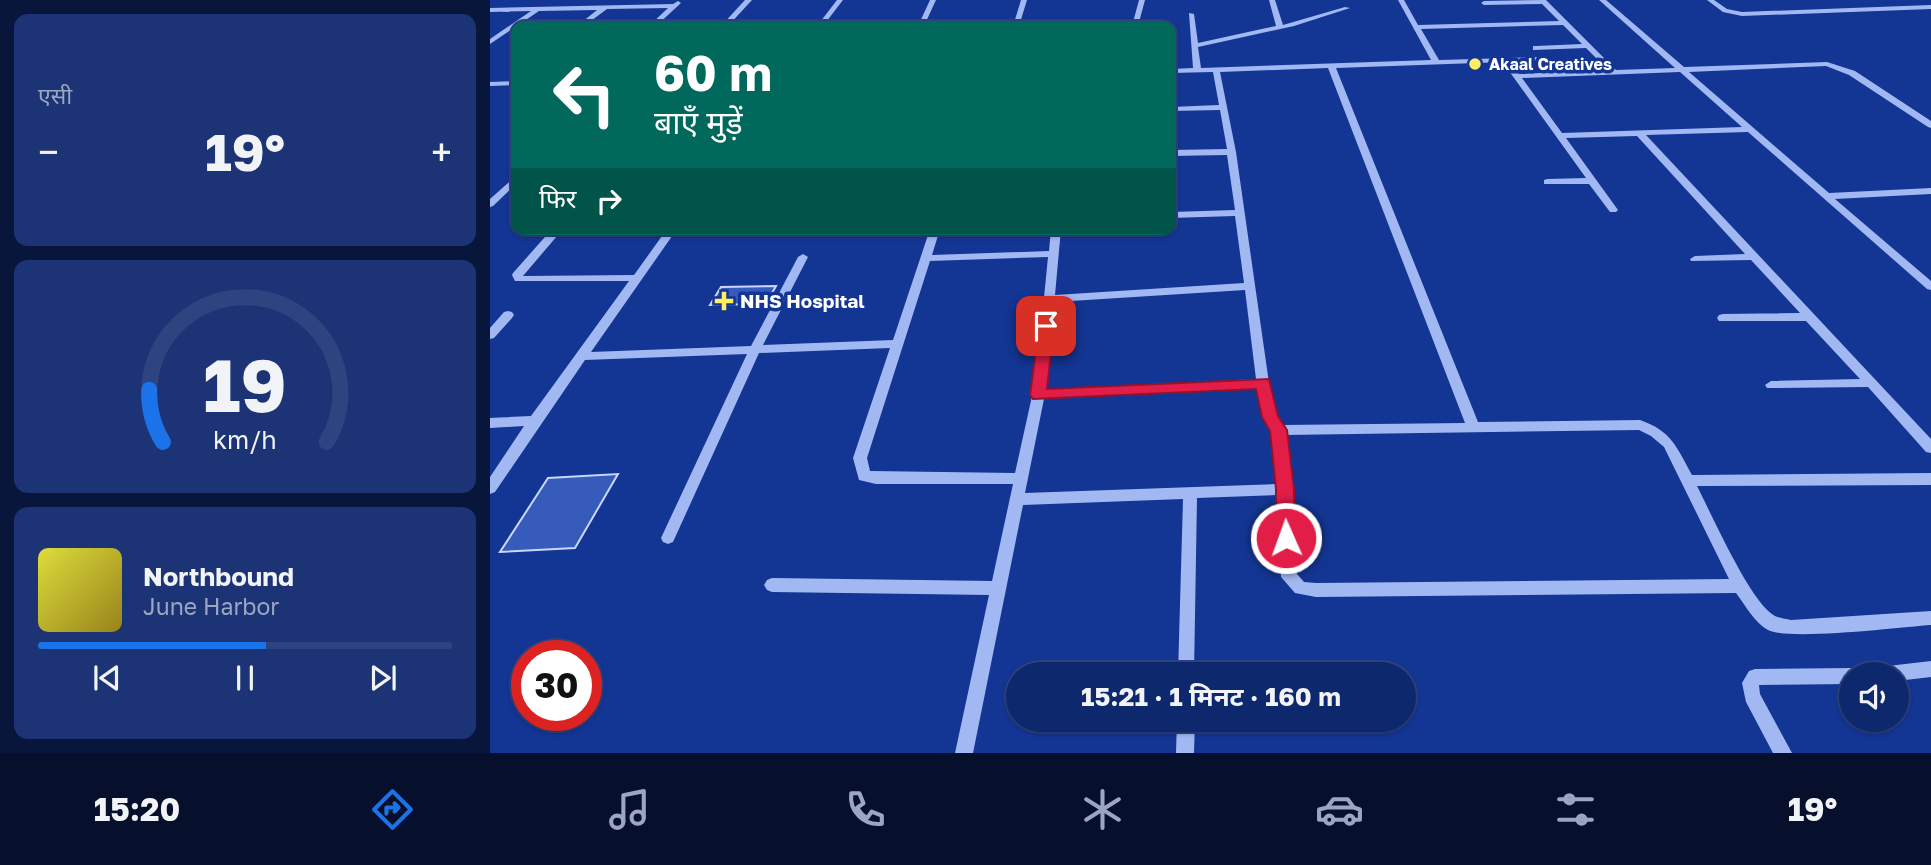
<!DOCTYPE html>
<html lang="hi">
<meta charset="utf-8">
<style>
body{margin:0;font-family:"Golos Text","Noto Sans Devanagari",sans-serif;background:#1c3476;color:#f1f3f6;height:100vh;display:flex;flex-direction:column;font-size:26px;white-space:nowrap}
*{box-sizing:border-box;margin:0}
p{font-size:23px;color:#9ba6c2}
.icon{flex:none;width:38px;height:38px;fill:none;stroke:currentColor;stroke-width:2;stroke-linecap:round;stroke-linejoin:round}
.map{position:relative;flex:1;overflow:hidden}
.details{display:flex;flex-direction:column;gap:14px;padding:14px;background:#08163c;width:490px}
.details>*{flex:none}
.guide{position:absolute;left:21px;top:21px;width:665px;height:214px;border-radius:14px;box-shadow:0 2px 5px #0004,0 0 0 2px #2e4481;background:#00695c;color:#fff;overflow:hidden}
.controls{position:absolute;left:1349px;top:662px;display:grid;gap:14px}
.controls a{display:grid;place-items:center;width:70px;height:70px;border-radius:50%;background:#0e286e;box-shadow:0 2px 5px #0004,0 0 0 2px #2e4481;font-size:35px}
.speed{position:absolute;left:21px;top:640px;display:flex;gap:14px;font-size:35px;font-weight:700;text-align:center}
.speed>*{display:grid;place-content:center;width:91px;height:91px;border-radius:50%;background:#0e286e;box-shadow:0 2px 5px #0004,0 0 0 2px #2e4481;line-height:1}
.speed .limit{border:10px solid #d22;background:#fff;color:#111}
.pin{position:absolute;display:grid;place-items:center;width:60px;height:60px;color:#fff;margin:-30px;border-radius:14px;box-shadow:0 4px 10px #0006}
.me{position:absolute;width:77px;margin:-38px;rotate:358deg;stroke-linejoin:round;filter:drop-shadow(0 0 5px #0008)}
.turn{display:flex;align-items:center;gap:24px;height:147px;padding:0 28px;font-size:32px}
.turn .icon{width:91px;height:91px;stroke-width:2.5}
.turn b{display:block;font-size:49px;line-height:60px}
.then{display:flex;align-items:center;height:66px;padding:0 28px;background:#0003;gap:14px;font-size:26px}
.big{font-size:52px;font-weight:700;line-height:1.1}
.details .tile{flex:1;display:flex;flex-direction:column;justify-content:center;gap:10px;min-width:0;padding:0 24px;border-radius:14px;background:#1c3476}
.details .dial{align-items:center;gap:0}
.dial svg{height:182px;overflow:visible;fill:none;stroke:#2e4481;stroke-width:7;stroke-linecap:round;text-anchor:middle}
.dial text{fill:#f1f3f6;stroke:none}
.song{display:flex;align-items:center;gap:21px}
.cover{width:84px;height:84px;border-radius:10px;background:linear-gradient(135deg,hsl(60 70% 55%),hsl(50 70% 35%))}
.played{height:7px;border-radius:4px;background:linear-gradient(90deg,#1a73e8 55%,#2e4481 55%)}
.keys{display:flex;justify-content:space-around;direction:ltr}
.heat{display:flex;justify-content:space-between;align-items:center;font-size:38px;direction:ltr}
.trip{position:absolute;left:516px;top:662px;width:410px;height:70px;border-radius:35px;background:#0e286e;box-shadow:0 2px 5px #0004,0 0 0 2px #2e4481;font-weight:700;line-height:70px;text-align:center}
.dock{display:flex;height:112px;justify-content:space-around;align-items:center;background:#06102c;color:#9ba6c2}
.dock .icon{width:49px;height:49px}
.dock .current{color:#1a73e8}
.dock b{font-size:32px;color:#f1f3f6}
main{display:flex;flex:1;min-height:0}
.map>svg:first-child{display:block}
</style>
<main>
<section class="details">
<div class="tile"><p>एसी</p>
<div class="heat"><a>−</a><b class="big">19°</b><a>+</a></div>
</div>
<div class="tile dial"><svg viewBox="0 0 100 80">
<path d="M14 69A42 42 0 1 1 86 69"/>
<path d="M14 69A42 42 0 0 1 8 46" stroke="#1a73e8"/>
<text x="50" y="56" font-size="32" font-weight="700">19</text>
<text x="50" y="72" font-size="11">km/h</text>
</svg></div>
<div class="tile">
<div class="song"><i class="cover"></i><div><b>Northbound</b><p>June Harbor</p></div></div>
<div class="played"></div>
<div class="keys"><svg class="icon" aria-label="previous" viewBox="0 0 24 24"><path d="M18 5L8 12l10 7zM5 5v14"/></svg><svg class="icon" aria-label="pause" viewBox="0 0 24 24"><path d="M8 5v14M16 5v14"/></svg><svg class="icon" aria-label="next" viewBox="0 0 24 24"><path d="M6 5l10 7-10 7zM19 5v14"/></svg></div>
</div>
</section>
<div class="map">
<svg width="1441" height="753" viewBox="0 0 1441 753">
<rect width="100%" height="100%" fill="#133593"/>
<path fill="#375bba" stroke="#c9d7fc" stroke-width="2" d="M286,286L276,304L220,305L231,287Z
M128,474L85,548L10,552L58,478Z"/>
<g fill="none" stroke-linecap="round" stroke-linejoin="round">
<path fill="#a1b8f2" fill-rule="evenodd" d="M255,0H262L238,26H231Z
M347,0H353L333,26H327Z
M440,0H446L434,26H428Z
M531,0H537L529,26H523Z
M649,0H655L648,26H642Z
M779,0H785L793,25L855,7L860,8L804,26L708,47L711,68L941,60L908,0H914L928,25L1069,21L1052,4L994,5L991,3L994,1L1056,0L1126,70L1185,68L1109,0H1116L1194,67L1337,62L1365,71L1441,121V128L1438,127L1359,75L1336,66L1199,72L1339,193L1441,188V194L1345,199L1441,281V290L1437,289L1258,132L1156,135L1441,439V453L1436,452L1378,387L1277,388L1275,385L1281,381L1370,379L1316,321H1229L1227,318L1229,315L1233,314L1310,313L1261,260L1201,261L1200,259L1205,256L1255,254L1147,136L1076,138L1128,210L1126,212H1120L1099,184H1054V180L1057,179L1096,178L1019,71L1026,69L1029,74L1118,70L1096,48L1043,50V46H1046L1092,44L1073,25L931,29L949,60L1049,57L1050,59L1046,61L846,68L988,422L1150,420C1182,431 1187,448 1202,475L1441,473V485L1207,486C1221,513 1261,604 1285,616C1290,618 1296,619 1301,620L1441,611V625C1411,627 1299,641 1278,630C1265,623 1255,605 1246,593L826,597L805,593L791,577L788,495L707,498L704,674H688L693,499L533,505L483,753H465L499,595L282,592L277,590L274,585L277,580L282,578L502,581L523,484H386L369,480L363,458L400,348L269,353L183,542L178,544L173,542L171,538L257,354L95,360L5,492L0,494V477L34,426L0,428V418L41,416L139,281H25L22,275L23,273L62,229H73L33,276L144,275L177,229H187L101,352L261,346L308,257L313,254L318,257L273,345L403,340L440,229H450L442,255L559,251L561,229H571L565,295L754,283L745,216L681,218V212L745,210L737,155L681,156V150L737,149L730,110L681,111V107L729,105L723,72L681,73V69L703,68L699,13L704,14L708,43L786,26ZM838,68L975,423L792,425L786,416L779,383L746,152L730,72ZM1190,72L1252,127L1072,133L1032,78ZM558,257L546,378L525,473L380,471L377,458L440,261ZM755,290L766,379L556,390L565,302ZM768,388L774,417L782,430L787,484L535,493L554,399ZM1149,430L1161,436L1174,447L1239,579L826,583L814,582L807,574L802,489L795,435Z
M1217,0H1224L1237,9L1252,12L1441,5V9L1252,16L1233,12Z
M188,1L191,3L190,4L166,26H159L178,8L117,9L94,26H87L107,10L49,11L0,44V39L41,11L0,12V8L183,4Z
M26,81V85L0,86V82Z
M26,176V184L3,206L0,207V199Z
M18,311L22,312L24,315L22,318L4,338L0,339V328L14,312Z
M1441,661V677L1407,681V674H1390L1392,668L1398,666Z
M1362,668L1368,670L1369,674H1362V684L1269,685L1270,694L1302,753H1283L1256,702L1252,683L1259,671L1265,669Z
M687,719H705L704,753H686Z"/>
</g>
<path fill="#e11d48" stroke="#92132f" stroke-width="2" d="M556,321L564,326L557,389L779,379L788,416L797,430L804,489L805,538L803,544L796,546L789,544L786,538V489L780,431L772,417L766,389L543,399L540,395L549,326Z"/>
<g fill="#ffed62" stroke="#133593" stroke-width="2.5">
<circle cx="985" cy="64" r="7"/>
<path d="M230.5 290.5h7v7h7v7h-7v7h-7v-7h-7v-7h7z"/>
</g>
<g text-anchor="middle" stroke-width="7" stroke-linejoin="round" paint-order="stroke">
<g font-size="16" font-weight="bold" fill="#fff" stroke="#133593" text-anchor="start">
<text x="999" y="70">Akaal Creatives</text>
</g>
<g font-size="19" font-weight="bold" fill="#fff" stroke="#133593" text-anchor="start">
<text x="250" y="308">NHS Hospital</text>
</g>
</g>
</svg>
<div class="controls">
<a><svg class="icon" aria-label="sound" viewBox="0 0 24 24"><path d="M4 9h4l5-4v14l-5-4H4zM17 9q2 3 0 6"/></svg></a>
</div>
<div class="speed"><div class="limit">30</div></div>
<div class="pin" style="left:556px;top:326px;background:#d93025"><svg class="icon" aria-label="arrive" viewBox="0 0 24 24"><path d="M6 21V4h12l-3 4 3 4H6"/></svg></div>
<svg class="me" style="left:796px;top:538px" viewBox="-20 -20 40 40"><circle r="17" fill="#e11d48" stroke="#fff" stroke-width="3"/><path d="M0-11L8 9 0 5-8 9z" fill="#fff"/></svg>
<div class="trip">15:21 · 1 मिनट · 160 m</div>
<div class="guide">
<div class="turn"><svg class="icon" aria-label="left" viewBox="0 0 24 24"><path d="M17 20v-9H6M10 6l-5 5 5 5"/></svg><div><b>60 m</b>बाएँ मुड़ें</div></div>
<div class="then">फिर<svg class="icon" aria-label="right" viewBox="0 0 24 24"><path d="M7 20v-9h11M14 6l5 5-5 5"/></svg></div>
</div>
</div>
</main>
<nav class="dock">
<b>15:20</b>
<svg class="icon current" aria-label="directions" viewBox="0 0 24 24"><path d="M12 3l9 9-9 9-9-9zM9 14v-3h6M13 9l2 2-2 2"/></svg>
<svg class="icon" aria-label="music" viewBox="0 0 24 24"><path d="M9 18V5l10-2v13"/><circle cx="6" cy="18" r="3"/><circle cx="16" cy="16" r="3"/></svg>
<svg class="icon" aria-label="phone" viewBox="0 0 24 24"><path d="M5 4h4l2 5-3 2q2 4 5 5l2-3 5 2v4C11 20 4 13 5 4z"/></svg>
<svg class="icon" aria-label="climate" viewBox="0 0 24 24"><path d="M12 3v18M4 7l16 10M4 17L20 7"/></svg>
<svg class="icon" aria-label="car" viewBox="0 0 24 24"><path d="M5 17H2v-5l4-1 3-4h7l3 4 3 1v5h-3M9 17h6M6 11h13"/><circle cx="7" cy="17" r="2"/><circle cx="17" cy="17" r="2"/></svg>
<svg class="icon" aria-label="filters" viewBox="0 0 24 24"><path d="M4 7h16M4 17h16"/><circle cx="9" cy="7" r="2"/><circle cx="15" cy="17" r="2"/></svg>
<b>19°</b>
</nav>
